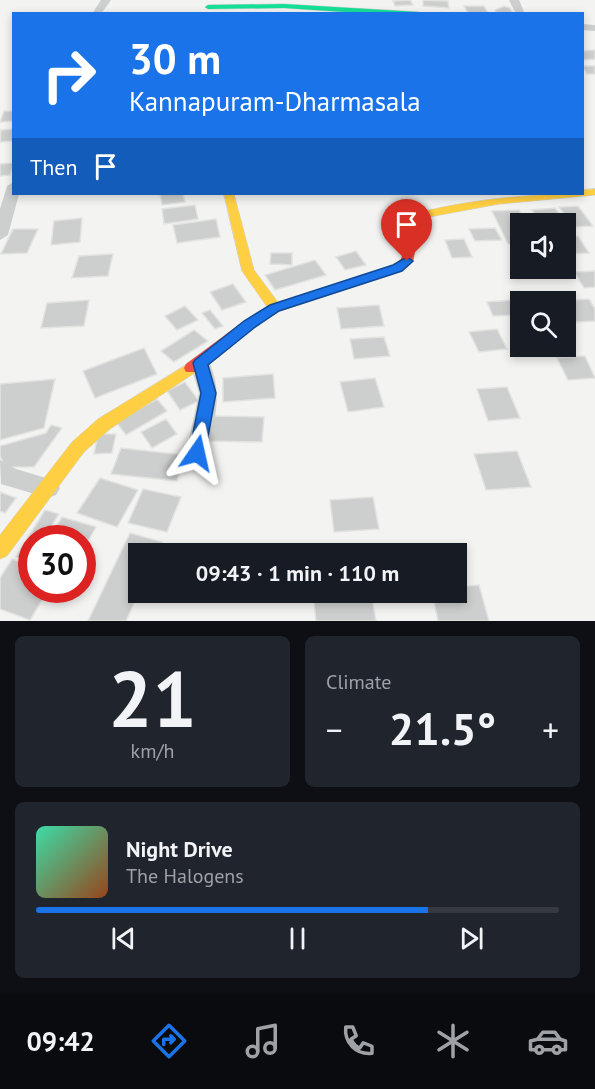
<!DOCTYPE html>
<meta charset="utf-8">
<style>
body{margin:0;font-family:"PT Sans",sans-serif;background:#20242c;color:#f1f3f6;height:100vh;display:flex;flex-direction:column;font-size:22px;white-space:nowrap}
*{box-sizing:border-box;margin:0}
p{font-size:20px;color:#9ea1a6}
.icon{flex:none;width:33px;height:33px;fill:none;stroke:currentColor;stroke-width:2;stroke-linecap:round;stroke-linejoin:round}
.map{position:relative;height:621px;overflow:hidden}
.drawer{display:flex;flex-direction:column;gap:15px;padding:15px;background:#0d0f14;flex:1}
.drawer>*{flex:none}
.banner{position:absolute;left:12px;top:12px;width:572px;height:183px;border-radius:0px;box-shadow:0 3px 9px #0003;background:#1a73e8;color:#fff;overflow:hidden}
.buttons{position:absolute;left:510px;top:213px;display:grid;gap:12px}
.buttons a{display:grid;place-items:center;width:66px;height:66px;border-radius:0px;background:#171b24;box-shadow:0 3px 9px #0003;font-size:30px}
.speed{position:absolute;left:18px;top:525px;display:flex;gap:12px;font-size:30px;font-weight:700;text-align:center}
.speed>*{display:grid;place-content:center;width:78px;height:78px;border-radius:50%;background:#171b24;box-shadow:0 3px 9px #0003;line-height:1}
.speed .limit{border:9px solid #d22;background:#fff;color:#111}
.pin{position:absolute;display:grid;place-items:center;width:51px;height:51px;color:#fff;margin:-62px -26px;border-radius:50% 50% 50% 0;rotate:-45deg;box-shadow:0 0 6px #0007}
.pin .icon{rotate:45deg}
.me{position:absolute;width:66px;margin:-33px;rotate:11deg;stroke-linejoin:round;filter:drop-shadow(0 0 4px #0008)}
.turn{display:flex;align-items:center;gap:21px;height:126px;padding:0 18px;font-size:27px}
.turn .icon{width:78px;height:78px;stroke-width:2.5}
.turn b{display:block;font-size:42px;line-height:51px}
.then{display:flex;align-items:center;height:57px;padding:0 18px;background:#0003;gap:12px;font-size:22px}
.big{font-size:45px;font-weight:800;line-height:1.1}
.drawer .widget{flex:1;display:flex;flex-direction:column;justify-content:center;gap:9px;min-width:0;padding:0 21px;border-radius:9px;background:#20242c}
.drawer .dial{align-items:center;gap:0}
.dial b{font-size:78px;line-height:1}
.song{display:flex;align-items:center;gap:18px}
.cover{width:72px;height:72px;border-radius:9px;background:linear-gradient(135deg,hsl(160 70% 55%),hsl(20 70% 35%))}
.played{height:6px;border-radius:3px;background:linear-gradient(90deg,#1a73e8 75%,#363941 75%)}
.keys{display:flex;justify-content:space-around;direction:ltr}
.heat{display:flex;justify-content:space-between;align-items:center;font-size:33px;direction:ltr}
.drawer .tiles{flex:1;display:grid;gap:15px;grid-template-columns:1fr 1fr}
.widget:last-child{grid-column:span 2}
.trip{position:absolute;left:128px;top:543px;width:339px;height:60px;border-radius:0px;background:#171b24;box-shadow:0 3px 9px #0003;font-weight:800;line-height:60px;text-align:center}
.tab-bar{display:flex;height:96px;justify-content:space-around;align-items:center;background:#090b0e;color:#9ea1a6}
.tab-bar .icon{width:42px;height:42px}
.tab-bar .active{color:#1a73e8}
.tab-bar b{font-size:27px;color:#f1f3f6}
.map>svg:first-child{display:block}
</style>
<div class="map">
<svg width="595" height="621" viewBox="0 0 595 621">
<rect width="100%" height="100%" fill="#f3f4f1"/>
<path fill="#cdcfce" stroke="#e2e3e1" stroke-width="1.5" d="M410,0L413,5L395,6L393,1Z
M423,0L448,1L449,8L423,6Z
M464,6H484L488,13H468Z
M504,6L510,8L513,14H497L495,10Z
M595,50V59L582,60V51Z
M582,66H595V74H587Z
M4,111H14V121L0,122Z
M14,129V141L0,142L1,130Z
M14,163L10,175L0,176V164Z
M160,194H183L185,202L162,205Z
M195,205L198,219L164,224L162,209Z
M578,206L593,226L574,227L559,207Z
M555,208L566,222L542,224L532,210Z
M519,210L526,224H520V243L508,244L492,211Z
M82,218L80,242L51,245L54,221Z
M216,219L220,237L177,243L173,225Z
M495,228L502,240L475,241L469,229Z
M13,229H38L27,253L1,254Z
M578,236L589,253L566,254V237Z
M464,239L472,257L452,258L445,240Z
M356,251L366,265L345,270L336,257Z
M271,253H292V265L270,264Z
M113,254L108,276L72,278L79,256Z
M315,260L326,275L275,290L265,275Z
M595,271V287L584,288L574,272Z
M233,284L246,302L222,310L210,292Z
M589,299L595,309V321L576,322L564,301Z
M89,300L84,326L41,328L47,303Z
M514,300L520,315L493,316L487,302Z
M379,305L384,326L341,329L337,308Z
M185,306L198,320L177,330L165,316Z
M210,310L223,326L215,329L202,313Z
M497,329L507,349L479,352L469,332Z
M194,330L208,341L174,362L161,351Z
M384,337L390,356L354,359L350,339Z
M144,348L157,374L95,398L83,371Z
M585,356L595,378L568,380L557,358Z
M273,374L275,398L223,402V378Z
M375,378L384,407L348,412L340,382Z
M55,379L44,428L0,440V384Z
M185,382L199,401L180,410L167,391Z
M507,387L520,418L488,421L477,389Z
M157,399L167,411L126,435L116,422Z
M214,416L264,417L262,442L210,441Z
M166,419L177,434L152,448L141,432Z
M51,425L62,428L34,467H5L0,456V446L46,433Z
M98,434H116L112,453L94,454Z
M121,448L184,455L177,481L111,474Z
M517,451L531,487L486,490L474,454Z
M100,478L138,490L117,527L77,513Z
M143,489L181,497L167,532L128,523Z
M0,492L16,498L5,513L0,511Z
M373,497L379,529L334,532L330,500Z
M45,510L59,514L44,538H32L31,561L16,557Z
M62,517L96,527L84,548L82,538H49Z
M130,533L162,542L156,554H138L139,592L126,621H88Z
M12,559L32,565V590H48L30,620L0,609V578Z
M479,585L489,621H438L432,592H456V587Z
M313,592H371L376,621H316Z"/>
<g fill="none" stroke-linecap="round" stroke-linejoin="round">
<g stroke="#d1d2d2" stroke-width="1">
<path id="fast" d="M284,4L419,12L422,14H375L284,8L208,9L205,7L208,5Z"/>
</g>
<g stroke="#d1d2d2" stroke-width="1">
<path id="slow" d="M595,189V195L499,204L429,217L419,230L413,254H405L403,251L407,230L421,212C474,199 528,194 582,194V190Z
M224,194H234L254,270L280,305L282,308L280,311H270L242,271Z
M191,362L196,364L198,368L196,372L110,429L84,452L7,556L0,559V535L72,442L98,419Z"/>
</g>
<g stroke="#d1d2d2" stroke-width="1">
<path id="jam" d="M409,247L415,251L413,261L402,271L280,311L254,327L196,372H186L184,368L186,364L244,321L270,305L394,265L401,259L405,248Z"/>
</g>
<path fill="#cdcece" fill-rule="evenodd" d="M101,0H111L101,14H92Z
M509,0H519L525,14H516Z
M582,24L595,25V31L582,30Z
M14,182V194H19L8,235L0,240V209L7,186Z
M200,356L207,358C225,391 214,419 208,453L205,460L197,462L189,460L186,453L199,393L190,363L193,358Z
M0,460L16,469L56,481L60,488L56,495L48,498L1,484Z"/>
<use href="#fast" fill="#16e098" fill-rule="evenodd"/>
<use href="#slow" fill="#ffcf43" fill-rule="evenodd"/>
<use href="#jam" fill="#f24e42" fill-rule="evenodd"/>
</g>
<path fill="#1a73e8" stroke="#114b97" stroke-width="1.5" d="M407,257L413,261L402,271L279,311L254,328L208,365L216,393L205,453L203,458H191L189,453L201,393L193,363L195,360L244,321L270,305L393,265Z"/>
</svg>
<div class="buttons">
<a><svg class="icon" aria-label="sound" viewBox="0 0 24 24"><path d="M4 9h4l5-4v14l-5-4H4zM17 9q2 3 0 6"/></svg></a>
<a><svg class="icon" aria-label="search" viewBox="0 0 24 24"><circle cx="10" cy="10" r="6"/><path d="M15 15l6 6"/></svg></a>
</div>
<div class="speed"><div class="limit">30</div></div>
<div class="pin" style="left:407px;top:261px;background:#d93025"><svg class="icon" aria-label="arrive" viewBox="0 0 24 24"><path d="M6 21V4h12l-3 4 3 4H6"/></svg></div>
<svg class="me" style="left:197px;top:453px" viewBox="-20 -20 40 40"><path d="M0-17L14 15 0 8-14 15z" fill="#1a73e8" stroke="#fff" stroke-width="4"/></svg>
<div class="trip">09:43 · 1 min · 110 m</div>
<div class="banner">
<div class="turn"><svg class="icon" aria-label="right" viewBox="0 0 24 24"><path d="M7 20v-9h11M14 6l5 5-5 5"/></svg><div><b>30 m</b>Kannapuram-Dharmasala</div></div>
<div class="then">Then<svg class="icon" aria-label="arrive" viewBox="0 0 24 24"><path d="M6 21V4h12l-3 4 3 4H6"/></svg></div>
</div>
</div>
<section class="drawer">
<div class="tiles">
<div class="widget dial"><b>21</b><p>km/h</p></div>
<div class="widget"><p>Climate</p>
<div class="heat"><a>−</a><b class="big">21.5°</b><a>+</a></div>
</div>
<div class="widget">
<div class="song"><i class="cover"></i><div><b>Night Drive</b><p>The Halogens</p></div></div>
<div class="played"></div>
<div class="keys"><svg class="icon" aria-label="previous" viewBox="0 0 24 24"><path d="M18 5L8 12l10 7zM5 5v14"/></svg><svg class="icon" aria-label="pause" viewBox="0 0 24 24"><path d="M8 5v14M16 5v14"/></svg><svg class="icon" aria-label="next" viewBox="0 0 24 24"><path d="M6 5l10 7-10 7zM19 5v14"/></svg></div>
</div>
</div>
</section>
<nav class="tab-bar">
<b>09:42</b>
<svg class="icon active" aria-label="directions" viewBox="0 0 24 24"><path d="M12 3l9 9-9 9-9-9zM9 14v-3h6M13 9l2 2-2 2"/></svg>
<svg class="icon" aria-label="music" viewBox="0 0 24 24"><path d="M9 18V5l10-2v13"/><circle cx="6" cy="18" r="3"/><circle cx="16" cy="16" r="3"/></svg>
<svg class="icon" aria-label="phone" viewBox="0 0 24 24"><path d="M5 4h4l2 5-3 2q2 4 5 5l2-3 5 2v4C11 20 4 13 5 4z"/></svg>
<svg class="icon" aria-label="climate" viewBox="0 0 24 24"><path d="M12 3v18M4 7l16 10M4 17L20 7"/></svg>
<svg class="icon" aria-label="car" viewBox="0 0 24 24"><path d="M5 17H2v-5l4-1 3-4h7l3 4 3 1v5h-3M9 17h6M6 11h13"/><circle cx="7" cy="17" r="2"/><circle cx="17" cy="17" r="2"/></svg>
</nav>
